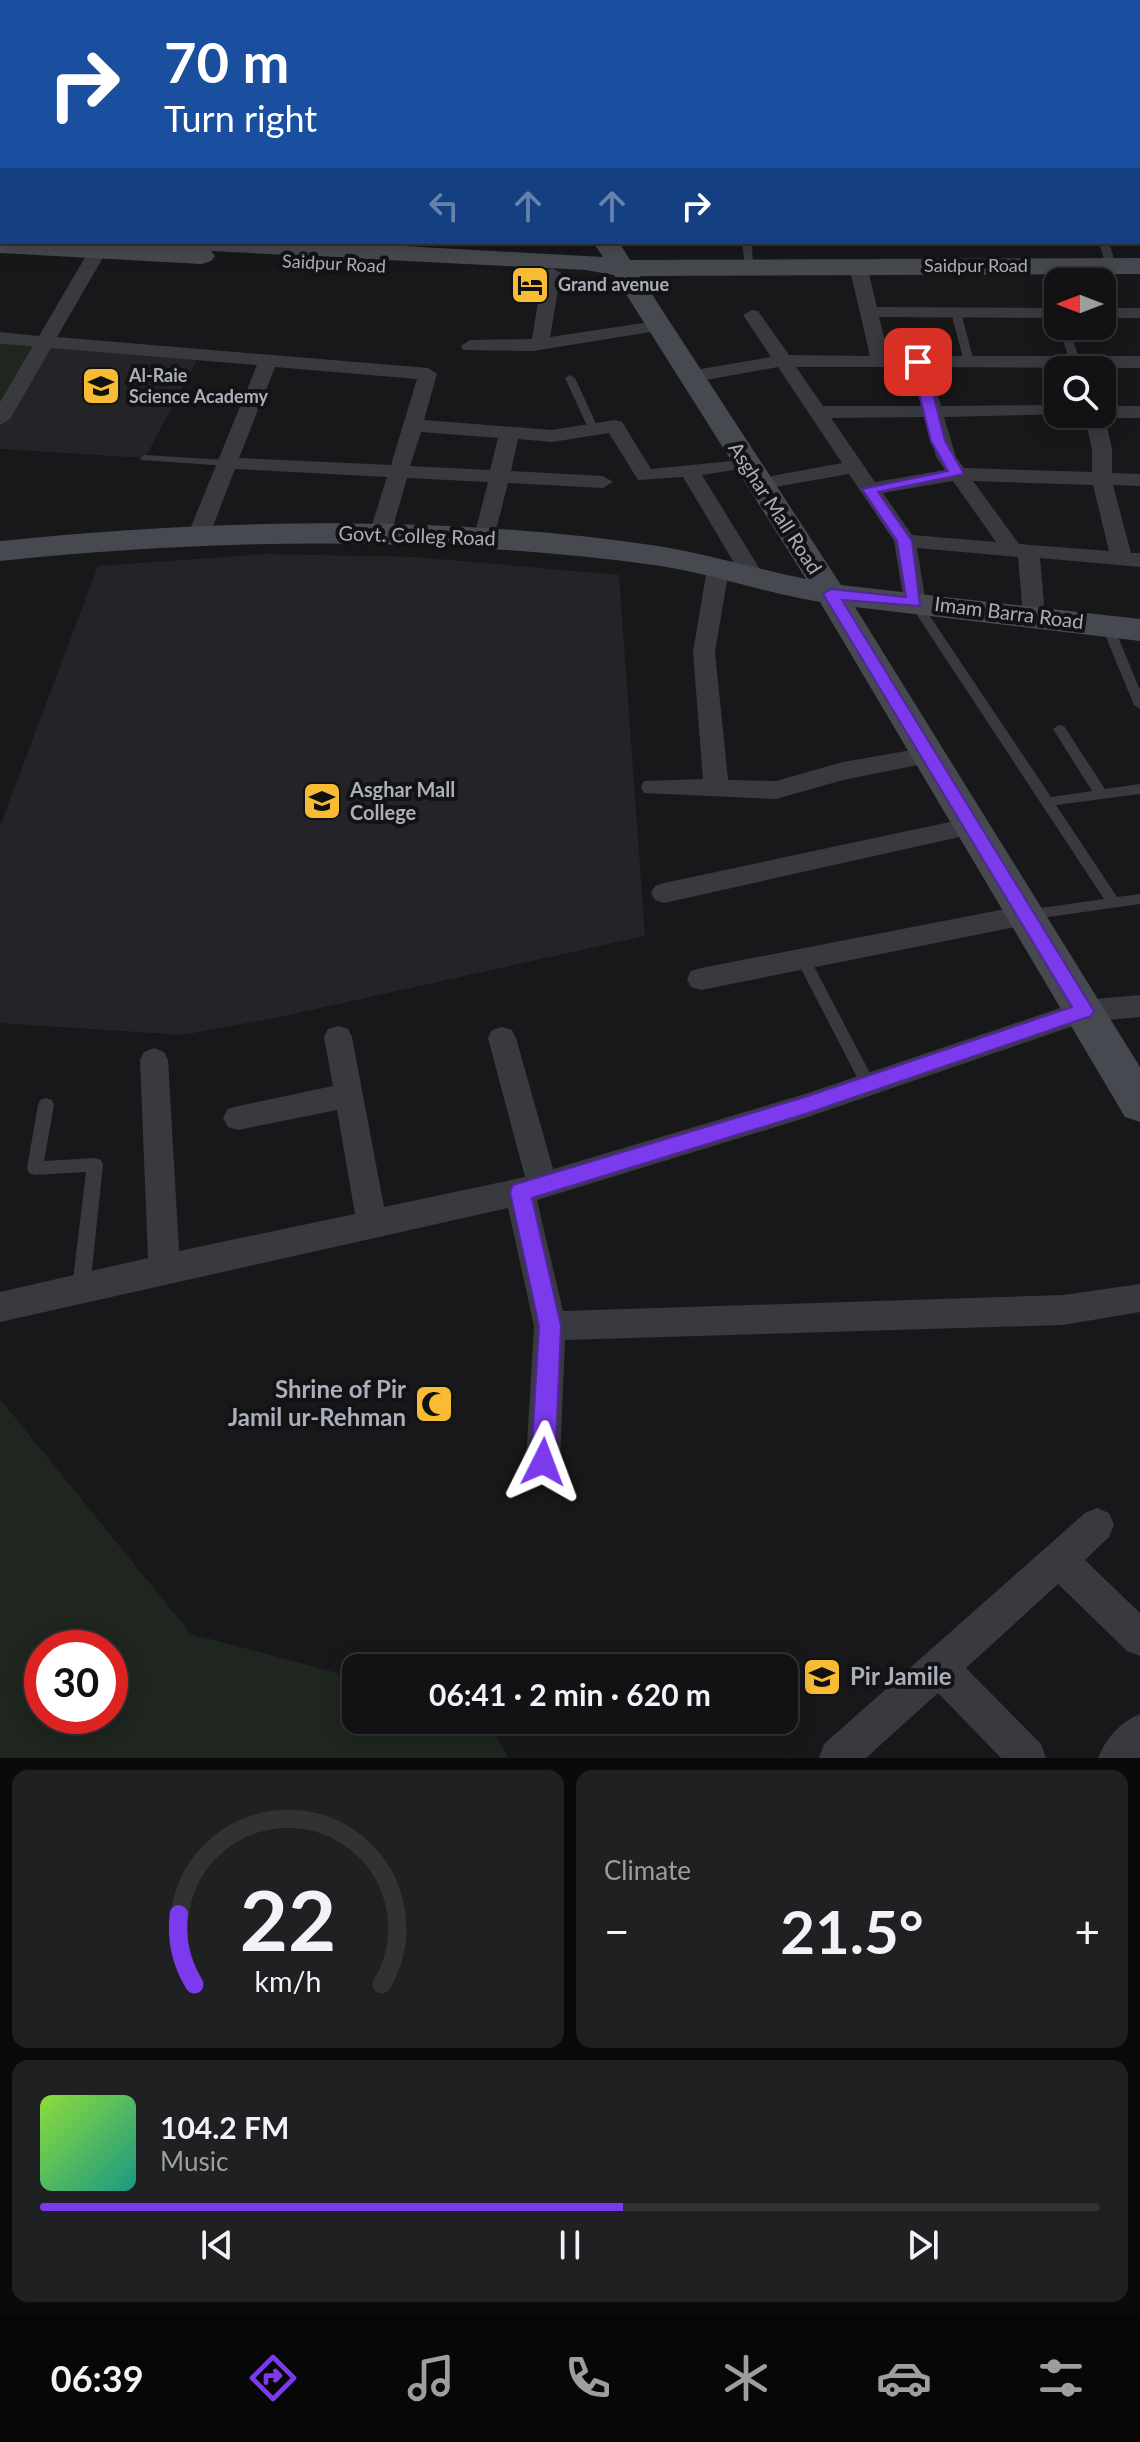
<!DOCTYPE html>
<meta charset="utf-8">
<style>
body{margin:0;font-family:Lato,sans-serif;background:#1f2022;color:#f1f3f6;height:100vh;display:flex;flex-direction:column;font-size:30px;white-space:nowrap}
*{box-sizing:border-box;margin:0}
p{font-size:26px;color:#9c9ea0}
.icon{flex:none;width:44px;height:44px;fill:none;stroke:currentColor;stroke-width:2;stroke-linecap:round;stroke-linejoin:round}
.map{position:relative;height:1758px;overflow:hidden}
.drawer{display:flex;flex-direction:column;gap:12px;padding:12px;background:#0a0a0b;flex:1}
.drawer>*{flex:none}
.guide{position:absolute;left:0px;top:0px;width:1140px;height:244px;box-shadow:0 4px 20px #0003,0 0 0 2px #313234;background:#1a4fa0;color:#fff;overflow:hidden}
.needle{width:52px;rotate:270deg}
.fabs{position:absolute;left:1044px;top:268px;display:grid;gap:16px}
.fabs a{display:grid;place-items:center;width:72px;height:72px;border-radius:16px;background:#121214;box-shadow:0 4px 20px #0003,0 0 0 2px #313234;font-size:40px}
.speed{position:absolute;left:24px;top:1630px;display:flex;gap:16px;font-size:40px;font-weight:700;text-align:center}
.speed>*{display:grid;place-content:center;width:104px;height:104px;border-radius:50%;background:#121214;box-shadow:0 4px 20px #0003,0 0 0 2px #313234;line-height:1}
.speed .limit{border:12px solid #d22;background:#fff;color:#111}
.pin{position:absolute;display:grid;place-items:center;width:68px;height:68px;color:#fff;margin:-34px;border-radius:16px;box-shadow:0 4px 12px #0006}
.me{position:absolute;width:88px;margin:-44px;rotate:3deg;stroke-linejoin:round;filter:drop-shadow(0 0 6px #0008)}
.turn{display:flex;align-items:center;gap:28px;height:168px;padding:0 32px;font-size:36px}
.turn .icon{width:104px;height:104px;stroke-width:2.5}
.turn b{display:block;font-size:56px;line-height:68px}
.lanes{display:flex;align-items:center;height:76px;padding:0 32px;background:#0003;justify-content:center;gap:40px;direction:ltr}
.lanes .off{opacity:.35}
.big{font-size:60px;font-weight:700;line-height:1.1}
.drawer .card{flex:1;display:flex;flex-direction:column;justify-content:center;gap:12px;min-width:0;padding:0 28px;border-radius:16px;background:#1f2022}
.drawer .dial{align-items:center;gap:0}
.dial svg{height:208px;overflow:visible;fill:none;stroke:#313234;stroke-width:7;stroke-linecap:round;text-anchor:middle}
.dial text{fill:#f1f3f6;stroke:none}
.song{display:flex;align-items:center;gap:24px}
.cover{width:96px;height:96px;border-radius:12px;background:linear-gradient(135deg,hsl(90 70% 55%),hsl(170 70% 35%))}
.played{height:8px;border-radius:4px;background:linear-gradient(90deg,#7c3aed 55%,#313234 55%)}
.keys{display:flex;justify-content:space-around;direction:ltr}
.heat{display:flex;justify-content:space-between;align-items:center;font-size:44px;direction:ltr}
.drawer .tiles{flex:1;display:grid;gap:12px;grid-template-columns:1fr 1fr}
.card:last-child{grid-column:span 2}
.trip{position:absolute;left:342px;top:1654px;width:456px;height:80px;border-radius:16px;background:#121214;box-shadow:0 4px 20px #0003,0 0 0 2px #313234;font-weight:700;line-height:80px;text-align:center}
.dock{display:flex;height:128px;justify-content:space-around;align-items:center;background:#070708;color:#9c9ea0}
.dock .icon{width:56px;height:56px}
.dock .active{color:#7c3aed}
.dock b{font-size:36px;color:#f1f3f6}
.map>svg:first-child{display:block}
</style>
<div class="map">
<svg width="1140" height="1758" viewBox="0 0 1140 1758">
<rect width="100%" height="100%" fill="#18181b"/>
<path fill="#242428" d="M45,341L200,354L145,458L0,449V419Z
M266,554L416,557L619,575L645,936L284,1016L183,1035L0,1023V826L98,566Z"/>
<path fill="#1e261f" fill-rule="evenodd" d="M0,338L45,341L0,419Z
M0,1399L191,1634L356,1678V1720H487L509,1758H0ZM42,1648H110V1716H42Z"/>
<g fill="none" stroke-linecap="round" stroke-linejoin="round">
<path fill="#393a40" fill-rule="evenodd" d="M554,0H563L552,2Z
M733,0H742L731,2Z
M1138,86H1140V90H1138Z
M1138,117H1140V121H1138Z
M1138,148H1140V154H1138Z
M1138,222H1140V228H1138Z
M742,242H752L753,268L745,266Z
M1099,242H1109L1116,266L1114,268L1106,266Z
M956,309L961,312L974,362L973,364L964,362L951,312Z
M1058,326H1068L1080,361L1079,363L1070,361Z
M570,375L575,378L599,430L598,432H590L589,430L565,378Z
M145,455L227,460L232,463L227,466L141,460L140,458Z
M915,599L919,600L1051,797L1092,791L1053,729L1059,725L1064,726L1105,789L1140,784V794L1056,805L1117,897L1140,894V904L1027,920L1022,919L1020,915L1022,911L1027,910L1104,899L909,603Z
M1107,621L1113,625L1140,690V709L1134,705L1101,625Z
M803,953L808,955L873,1079L876,1084L873,1089L868,1090L863,1089L796,959L798,955Z
M46,1098L52,1100L54,1105L44,1161L95,1158L101,1160L103,1165L90,1288L87,1293L81,1296L75,1293L72,1288L86,1172L35,1175L29,1173L27,1168L38,1105L40,1100Z"/>
<path fill="#393a40" fill-rule="evenodd" d="M155,0H176L177,2H156Z
M203,0H219L202,2Z
M271,0H287L270,2Z
M333,0H348L332,2Z
M467,0H481L466,2Z
M653,0H675L676,2H654Z
M793,0H815L816,2H794Z
M869,0H884L868,2Z
M935,0H962L963,2H936Z
M1016,0H1030V2H1016Z
M1064,0H1078V2H1064Z
M1119,0H1133L1134,2H1120Z
M1138,21H1140V30H1138Z
M1138,50H1140V59H1138Z
M1138,176H1140V186H1138Z
M0,185L2,186V196L0,195Z
M94,242H112L57,337L428,368L437,374L424,420L552,430L615,420L622,422L651,469L752,459L755,463L752,467L702,475L764,576L761,581H745L683,477L638,480L609,433L552,442L518,439L511,471L603,476L613,482L603,488L508,483L493,542H477L474,537L488,482L407,478L391,534L380,540L369,534L387,477L235,469L210,534L206,539H192L188,534L257,365L51,348L10,419L0,425V402L33,346L0,344V332L39,336ZM275,367L417,379L391,465L239,458ZM421,432L498,438L490,470L410,466Z
M858,261L867,266L877,307L1058,308V318L879,317L889,356H1140V368L929,367L941,406L1058,405V414H1066L944,417L956,457L964,468L1092,472V449L1084,414H1102V406H1140V418H1105L1112,449V473L1140,474V486L1113,485L1131,553H1140V567L1040,558L1045,616L1034,623L1023,616L1018,557L917,548L926,603L915,610L904,603L894,541L849,474L757,490L750,488L747,484L750,480L842,463L778,367L689,383L679,377L689,371L771,357L743,315L752,310L758,311L789,355L870,356L849,266ZM796,367H910L921,406H823ZM925,417L936,457L945,470L875,482L831,418ZM953,481L996,542L912,535L883,493ZM973,481L1093,485L1109,551L1019,544Z
M552,268L561,273L550,337L657,321L666,326L657,331L533,351L463,350L461,346L470,340L532,339L543,273Z
M1102,308H1140V318H1102Z
M718,562L729,569L715,652L728,780L776,781L843,762L929,747L938,749L941,755L938,761L843,780L776,799L644,793L641,787L644,781L703,779L693,652L707,569Z
M973,817L982,820L986,826L982,832L664,903L655,900L651,893L655,886L664,883Z
M1026,905L1035,908L1039,915L1035,922L1026,925L701,990L691,987L687,979L691,971L701,968Z
M1140,995V1017L1085,1022L805,1118L537,1200L563,1311L1063,1295L1140,1284V1312L1063,1325L565,1340L560,1462L555,1474L543,1479L531,1474L526,1462L534,1326L508,1208L0,1322V1292L148,1258L140,1060L144,1052L154,1048L164,1052L168,1060L179,1251L355,1214L337,1110L238,1130L228,1127L223,1118L228,1109L238,1106L333,1086L324,1037L328,1029L338,1026L348,1029L352,1037L384,1207L525,1177L488,1038L492,1030L502,1027L512,1030L516,1038L553,1169L805,1094L1084,1000Z
M1097,1508L1109,1513L1114,1525L1109,1537L1085,1560L1140,1613V1656L1127,1651L1058,1584L966,1668L1041,1744L1046,1758H1001L938,1693L866,1758H819L824,1744L1085,1513Z
M1140,1714V1758H1098C1106,1738 1120,1722 1140,1714Z"/>
<path fill="#474950" fill-rule="evenodd" d="M633,0H654L632,2Z
M0,237L2,242L164,246L161,242H330L603,257L593,242H619L630,260L1140,258V274L640,276L841,585L1140,619V641L855,607L1140,1067V1122L1125,1117L820,602C764,593 710,573 654,565C436,536 218,538 0,561V541C218,519 440,514 658,546C708,554 756,569 806,579L614,275L586,270L211,251L215,256L211,261L202,264L0,253Z"/>
</g>
<path fill="#7c3aed" stroke="#51269a" stroke-width="2" d="M918,358L925,362L945,441L964,474L878,492L912,541L920,606L842,600L1094,1011L1091,1016L805,1114L532,1198L561,1326L555,1462L551,1470L543,1473L534,1470L531,1462L539,1326L510,1192L513,1185L805,1097L1072,1007L823,594L831,589L906,597L897,541L862,489L948,471L931,441L911,362Z"/>
<defs>
<g id="hotel-square" transform="scale(2)"><rect x="-9" y="-9" width="18" height="18" rx="4" fill="#f7bc34" stroke="#131316"/><path d="M-6-4.5h1.5V1H6V5H4.5V3h-9V5H-6ZM-4 0a1.8 1.8 0 1 1 3.6 0ZM.5 0V-2.5h3Q6-2.5 6 0Z" fill="#111"/></g>
<g id="school-square" transform="scale(2)"><rect x="-9" y="-9" width="18" height="18" rx="4" fill="#f7bc34" stroke="#131316"/><path d="M0-5L7-2L0 1L-7-2ZM-4 1L0 2.5L4 1V4Q0 6-4 4Z" fill="#111"/></g>
<g id="university-square" transform="scale(2)"><rect x="-9" y="-9" width="18" height="18" rx="4" fill="#f7bc34" stroke="#131316"/><path d="M0-5L7-2L0 1L-7-2ZM-4 1L0 2.5L4 1V4Q0 6-4 4Z" fill="#111"/></g>
<g id="mosque-square" transform="scale(2)"><rect x="-9" y="-9" width="18" height="18" rx="4" fill="#f7bc34" stroke="#131316"/><path d="M3.5-4.9A6 6 0 1 0 3.5 4.9A5 5 0 1 1 3.5-4.9Z" fill="#111"/></g>
</defs>
<g fill-rule="evenodd">
<use href="#hotel-square" x="530" y="285"/>
<use href="#school-square" x="101" y="386"/>
<use href="#university-square" x="322" y="801"/>
<use href="#mosque-square" x="434" y="1404"/>
<use href="#school-square" x="822" y="1677"/>
</g>
<g text-anchor="middle" stroke-width="8" stroke-linejoin="round" paint-order="stroke">
<g font-size="18" fill="#aaafbb" stroke="#131316">
<text transform="translate(334 264) rotate(3)" y="6">Saidpur Road</text>
<text x="976" y="272">Saidpur Road</text>
</g>
<g font-size="18" font-weight="bold" fill="#aaafbb" stroke="#131316" text-anchor="start">
<text x="558" y="291">Grand avenue</text>
<text x="129" y="382">Al-Raie<tspan x="129" dy="21">Science Academy</tspan></text>
</g>
<g font-size="20" fill="#aaafbb" stroke="#131316">
<text transform="translate(775 508) rotate(57)" y="7">Asghar Mall Road</text>
<text transform="translate(417 536) rotate(2)" y="7">Govt. Colleg Road</text>
<text transform="translate(1009 613) rotate(7)" y="7">Imam Barra Road</text>
</g>
<g font-size="20" font-weight="bold" fill="#aaafbb" stroke="#131316" text-anchor="start">
<text x="350" y="797">Asghar Mall<tspan x="350" dy="23">College</tspan></text>
</g>
<g font-size="24" font-weight="bold" fill="#aaafbb" stroke="#131316" text-anchor="end">
<text x="406" y="1398">Shrine of Pir<tspan x="406" dy="28">Jamil ur-Rehman</tspan></text>
<text x="850" y="1685" text-anchor="start">Pir Jamile</text>
</g>
</g>
</svg>
<div class="fabs">
<a><svg class="needle" viewBox="-14 -14 28 28"><path d="M0-13l5 13h-10z" fill="#e53935"/><path d="M0 13l5-13h-10z" fill="#9c9ea0"/></svg></a>
<a><svg class="icon" aria-label="search" viewBox="0 0 24 24"><circle cx="10" cy="10" r="6"/><path d="M15 15l6 6"/></svg></a>
</div>
<div class="speed"><div class="limit">30</div></div>
<div class="pin" style="left:918px;top:362px;background:#d93025"><svg class="icon" aria-label="arrive" viewBox="0 0 24 24"><path d="M6 21V4h12l-3 4 3 4H6"/></svg></div>
<svg class="me" style="left:543px;top:1462px" viewBox="-20 -20 40 40"><path d="M0-17L14 15 0 8-14 15z" fill="#7c3aed" stroke="#fff" stroke-width="4"/></svg>
<div class="trip">06:41 · 2 min · 620 m</div>
<div class="guide">
<div class="turn"><svg class="icon" aria-label="right" viewBox="0 0 24 24"><path d="M7 20v-9h11M14 6l5 5-5 5"/></svg><div><b>70 m</b>Turn right</div></div>
<div class="lanes"><svg class="icon off" aria-label="left" viewBox="0 0 24 24"><path d="M17 20v-9H6M10 6l-5 5 5 5"/></svg><svg class="icon off" aria-label="ahead" viewBox="0 0 24 24"><path d="M12 20V5M6 11l6-6 6 6"/></svg><svg class="icon off" aria-label="ahead" viewBox="0 0 24 24"><path d="M12 20V5M6 11l6-6 6 6"/></svg><svg class="icon" aria-label="right" viewBox="0 0 24 24"><path d="M7 20v-9h11M14 6l5 5-5 5"/></svg></div>
</div>
</div>
<section class="drawer">
<div class="tiles">
<div class="card dial"><svg viewBox="0 0 100 80">
<path d="M14 69A42 42 0 1 1 86 69"/>
<path d="M14 69A42 42 0 0 1 8 42" stroke="#7c3aed"/>
<text x="50" y="56" font-size="32" font-weight="700">22</text>
<text x="50" y="72" font-size="11">km/h</text>
</svg></div>
<div class="card"><p>Climate</p>
<div class="heat"><a>−</a><b class="big">21.5°</b><a>+</a></div>
</div>
<div class="card">
<div class="song"><i class="cover"></i><div><b>104.2 FM</b><p>Music</p></div></div>
<div class="played"></div>
<div class="keys"><svg class="icon" aria-label="previous" viewBox="0 0 24 24"><path d="M18 5L8 12l10 7zM5 5v14"/></svg><svg class="icon" aria-label="pause" viewBox="0 0 24 24"><path d="M8 5v14M16 5v14"/></svg><svg class="icon" aria-label="next" viewBox="0 0 24 24"><path d="M6 5l10 7-10 7zM19 5v14"/></svg></div>
</div>
</div>
</section>
<nav class="dock">
<b>06:39</b>
<svg class="icon active" aria-label="directions" viewBox="0 0 24 24"><path d="M12 3l9 9-9 9-9-9zM9 14v-3h6M13 9l2 2-2 2"/></svg>
<svg class="icon" aria-label="music" viewBox="0 0 24 24"><path d="M9 18V5l10-2v13"/><circle cx="6" cy="18" r="3"/><circle cx="16" cy="16" r="3"/></svg>
<svg class="icon" aria-label="phone" viewBox="0 0 24 24"><path d="M5 4h4l2 5-3 2q2 4 5 5l2-3 5 2v4C11 20 4 13 5 4z"/></svg>
<svg class="icon" aria-label="climate" viewBox="0 0 24 24"><path d="M12 3v18M4 7l16 10M4 17L20 7"/></svg>
<svg class="icon" aria-label="car" viewBox="0 0 24 24"><path d="M5 17H2v-5l4-1 3-4h7l3 4 3 1v5h-3M9 17h6M6 11h13"/><circle cx="7" cy="17" r="2"/><circle cx="17" cy="17" r="2"/></svg>
<svg class="icon" aria-label="filters" viewBox="0 0 24 24"><path d="M4 7h16M4 17h16"/><circle cx="9" cy="7" r="2"/><circle cx="15" cy="17" r="2"/></svg>
</nav>
